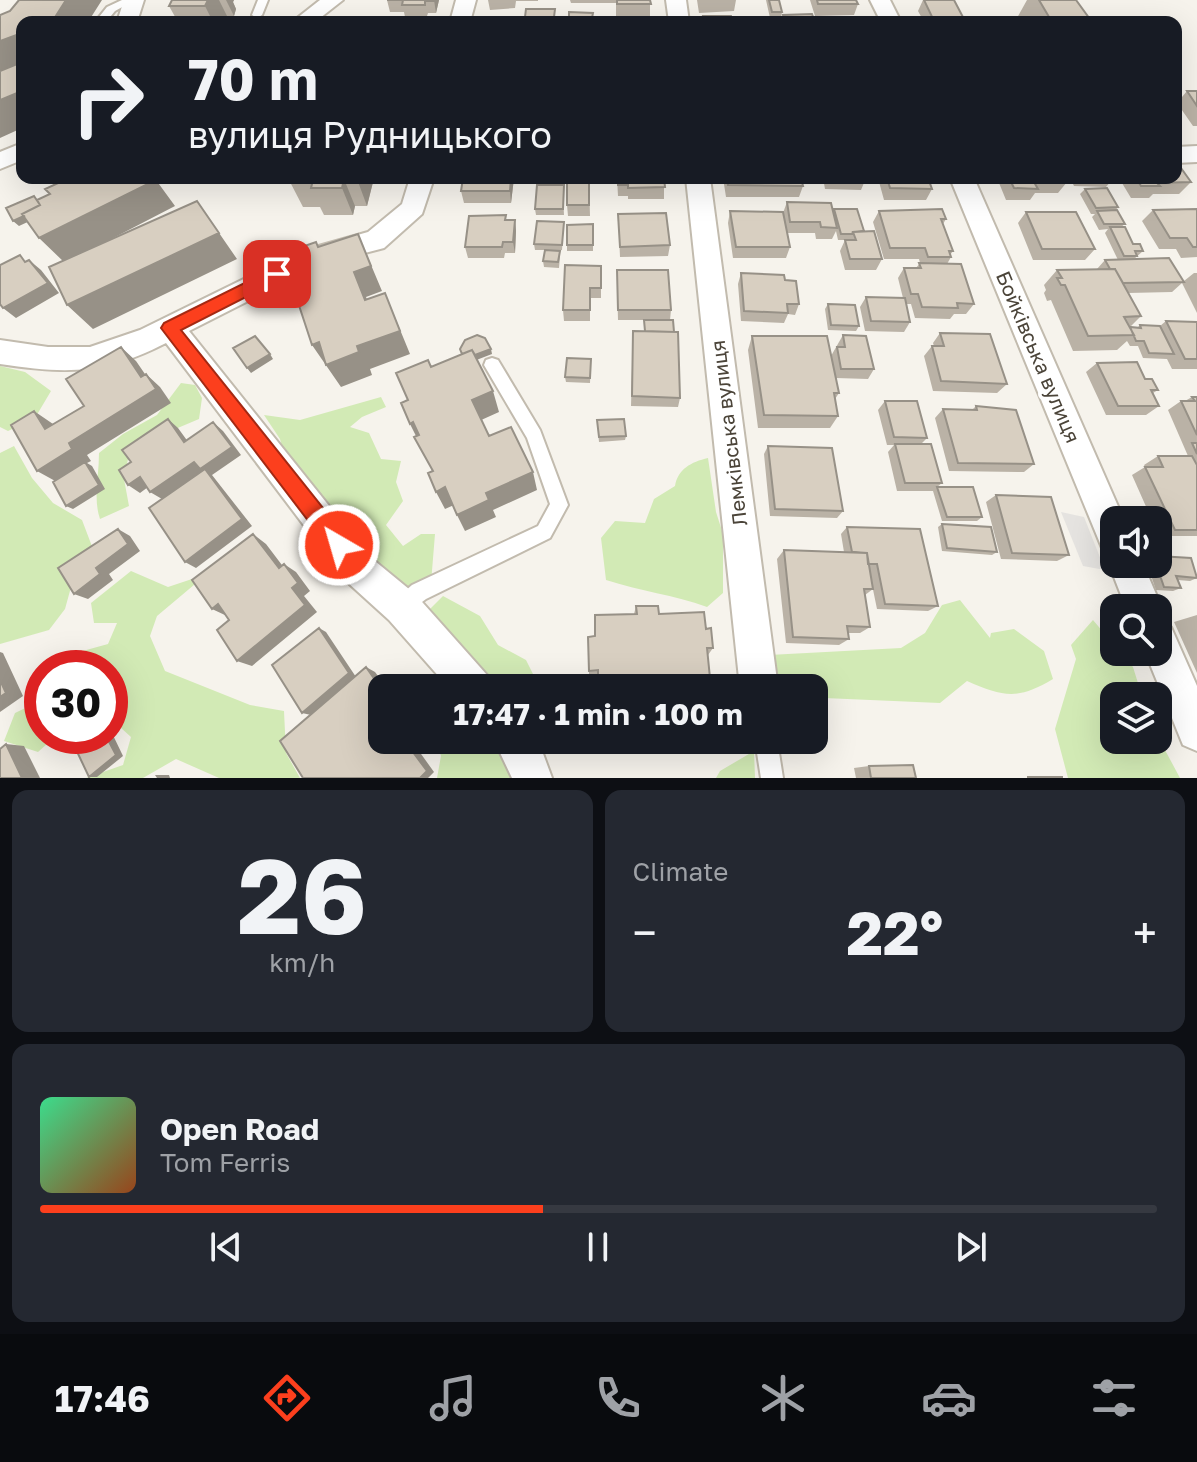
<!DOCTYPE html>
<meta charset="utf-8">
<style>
body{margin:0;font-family:"Golos Text",sans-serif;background:#242831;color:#f1f3f6;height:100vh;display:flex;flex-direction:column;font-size:30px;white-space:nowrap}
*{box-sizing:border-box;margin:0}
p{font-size:26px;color:#9ea1a6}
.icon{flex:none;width:44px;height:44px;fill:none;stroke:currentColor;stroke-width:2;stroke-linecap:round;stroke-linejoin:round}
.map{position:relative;height:778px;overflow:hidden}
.drawer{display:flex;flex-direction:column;gap:12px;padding:12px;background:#0d0f14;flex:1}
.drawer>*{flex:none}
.guide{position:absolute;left:16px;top:16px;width:1166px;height:168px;border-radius:16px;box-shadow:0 8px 32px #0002;background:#171b24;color:#f1f3f6;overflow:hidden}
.fabs{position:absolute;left:1100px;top:506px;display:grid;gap:16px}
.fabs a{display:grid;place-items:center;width:72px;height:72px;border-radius:16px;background:#171b24;box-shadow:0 8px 32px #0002;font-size:40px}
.speed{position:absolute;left:24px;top:650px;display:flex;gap:16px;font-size:40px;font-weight:700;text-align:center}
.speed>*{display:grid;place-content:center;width:104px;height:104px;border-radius:50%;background:#171b24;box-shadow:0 8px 32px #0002;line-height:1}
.speed .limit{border:12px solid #d22;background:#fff;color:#111}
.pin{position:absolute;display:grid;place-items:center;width:68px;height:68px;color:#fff;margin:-34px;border-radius:16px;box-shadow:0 4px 12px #0006}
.me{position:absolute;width:88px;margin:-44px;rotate:322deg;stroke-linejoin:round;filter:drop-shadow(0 0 6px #0008)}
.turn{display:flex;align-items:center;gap:28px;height:168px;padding:0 40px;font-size:36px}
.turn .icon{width:104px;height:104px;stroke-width:2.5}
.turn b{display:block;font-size:56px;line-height:68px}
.big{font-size:60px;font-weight:700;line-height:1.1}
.drawer .tile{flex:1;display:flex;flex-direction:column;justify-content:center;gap:12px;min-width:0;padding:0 28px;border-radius:16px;background:#242831}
.drawer .dial{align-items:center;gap:0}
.dial b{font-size:104px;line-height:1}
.song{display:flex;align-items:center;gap:24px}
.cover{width:96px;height:96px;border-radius:12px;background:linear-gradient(135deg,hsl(150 70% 55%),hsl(20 70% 35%))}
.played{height:8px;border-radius:4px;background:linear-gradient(90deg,#fc3f1d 45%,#363941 45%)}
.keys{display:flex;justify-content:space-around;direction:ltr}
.heat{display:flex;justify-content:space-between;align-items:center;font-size:44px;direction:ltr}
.drawer .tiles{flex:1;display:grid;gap:12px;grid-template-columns:1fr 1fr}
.tile:last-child{grid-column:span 2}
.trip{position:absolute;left:368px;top:674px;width:460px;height:80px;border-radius:16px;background:#171b24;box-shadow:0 8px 32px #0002;font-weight:700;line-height:80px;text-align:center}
.dock{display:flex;height:128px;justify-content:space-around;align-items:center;background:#090b0e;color:#9ea1a6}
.dock .icon{width:56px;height:56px}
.dock .selected{color:#fc3f1d}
.dock b{font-size:36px;color:#f1f3f6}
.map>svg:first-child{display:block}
</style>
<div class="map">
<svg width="1197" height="778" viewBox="0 0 1197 778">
<rect width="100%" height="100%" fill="#f6f3ec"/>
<path fill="#d2eab5" d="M0,366L25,372L51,391L35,418L8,431L0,427Z
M181,383L195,385L202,398L199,419L147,441L129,454L124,479L129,506L100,519C93,499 99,476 99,453L123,434L157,415Z
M381,397L386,407L362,417L350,427L369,433L381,459L401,461L396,482L403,501L386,525L403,546L421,534H435L431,583L402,591L386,587L286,463L280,439L264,415L300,420Z
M14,446L32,478L53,503L82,520L93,549L76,569L65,609L49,630L0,644V453Z
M708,458L716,512L723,534V593L707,607C674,595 640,591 606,580L601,538L615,521L645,523L654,499L675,486C678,469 691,462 708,458Z
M131,571L168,587L207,574L157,616L150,636L165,671L250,705L284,711L286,753L300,778H219L176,759L143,778H86L123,765L131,737L110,718V668H67L79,652L108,644L117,623H94L91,603Z
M443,596L480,616L498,645L526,660L540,688H464L427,612Z
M960,600L990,638L991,633L1014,629L1044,651L1053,679C1018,700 1004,697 967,681L940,703L824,698L814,695V688L777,685L769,655L901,648L925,633L942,605Z
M1093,620L1114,645V652H1120L1133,667L1142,696H1114V740H1158V737L1180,778H1068L1055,729L1076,659L1071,645Z
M42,700V736H56L38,752L4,741L15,713Z
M436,740H496L521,778H437L441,756Z
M754,751L755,778H716L720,771Z"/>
<path fill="#e5e3e0" d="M1061,512L1084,517L1105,570L1083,566Z"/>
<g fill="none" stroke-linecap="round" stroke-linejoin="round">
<g stroke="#c2bbae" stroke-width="4">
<path id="lane" d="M122,0H135L115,11L106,22H95L107,7Z
M258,0H268L262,15L257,18L252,15Z
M492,358L498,360L540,430L568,505L550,538L426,599L402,617L395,614L392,607L395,600L412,585L538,526L550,504L527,438L484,365L486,360Z
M755,740H777L783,778H761Z"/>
</g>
<g stroke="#c2bbae" stroke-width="4">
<path id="street" d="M124,0H144L137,22H117Z
M320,0H343L315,22H292Z
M456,0H476L470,22H450Z
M666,0H686L689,22H669Z
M870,0H890L901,22H881Z
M22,143V160L0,169V152Z
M1197,146V162L1176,163V147Z
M410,178H434L422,214L384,248L319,265L189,331L370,557L415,594L487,675L493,688H449L389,620L346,581L166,343C104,375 66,374 0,364V340L48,347H90L140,330L301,251L368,232L402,204Z
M686,178H710L778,688H740Z
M950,178H974L1124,520H1114V564H1143L1162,608L1158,618V608H1126L1109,564L1114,552L1102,548Z
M1158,622L1171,627L1197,686V751L1183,745L1145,652H1158Z
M494,740H538L552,778H512Z"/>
</g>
<use href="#lane" fill="#fff" fill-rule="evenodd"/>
<use href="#street" fill="#fff" fill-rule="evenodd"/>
</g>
<path fill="#bab2a6" d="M172,0H234L233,2L236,9L234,16H227L224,22H178L169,6Z
M387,0H439L436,13H428L427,16L405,17L404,12H390Z
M488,0H538V1H516L515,8L490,10Z
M570,0H650V16H616V3H571Z
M697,0H736L734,11L699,13Z
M766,0H769L782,12L781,18H770Z
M810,0H856L858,4L854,15L815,16Z
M923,0H954L965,21L964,22H924L918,11Z
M1027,0H1076L1092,22H1020L1017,18Z
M555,9V19H569V12L592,18L593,20L614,22H526L525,17Z
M1187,91H1197V126H1193L1177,103Z
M374,178L367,206H355L353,215H324L320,207H303L289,180Z
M463,178H514L511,203H464L461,191Z
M548,178H562L564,215H536L535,209L548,185Z
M589,178L590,216H568L567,205Z
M617,178H664V199H628V196H618Z
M723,178H801L803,186L799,197H726Z
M823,178H866L861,190L825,189Z
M878,178H928L932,189L926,200H884Z
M997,178H1065L1067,182L1058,193H1035L1030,200H1006Z
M1070,178H1109L1111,181L1106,187L1074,186Z
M1119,178H1176L1191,182L1179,194H1153L1149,198H1131Z
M1085,189L1118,207L1115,211L1125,224L1121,227L1133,244L1143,251L1134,259L1184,281L1194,273H1197V313L1182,283L1172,292L1128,293L1141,316L1130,327L1137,328L1140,325L1160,326L1166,321L1197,322V369H1172L1167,359L1143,358L1138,346H1130L1127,341L1117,350L1073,351L1051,300L1047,301L1044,293L1046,290L1044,285L1057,270L1097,269L1105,260H1118L1105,233L1108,229L1099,230L1092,217L1095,214H1091L1080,194Z
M787,202L833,211L864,231L882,259L876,270H845L840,251L845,240H850H838L836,231L832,239H816L815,233H787L790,247L786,258H733L728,223L730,211L783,213Z
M1197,209V257L1181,258L1176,249H1159L1142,221L1153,210Z
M879,211L946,219L943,224L953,251L950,255L951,257L947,264L974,304L966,314H954L950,319L915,318L911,304H906L910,322L904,332L865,331L860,307L866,297L903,298L898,278L904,268H916L920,263L919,259H884L873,222Z
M1026,212L1095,249L1085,260H1033L1018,223Z
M618,214L670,245L668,256L620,257Z
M506,215V220H515L516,231L515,253H505L504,258H468L465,247Z
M564,222L562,250H535L534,244Z
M593,224V251H567V225Z
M560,256L559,268L544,267L543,261Z
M601,266V298H590V321H564L563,310Z
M741,273L785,280L799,304L795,315L788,314L784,323L741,321L738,284Z
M617,281L671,310L670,320L680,398L678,407L631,406L633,331H644V320H618Z
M828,304L859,326L856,331L828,330L825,309Z
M940,333L1007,384L997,393L933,391L924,356L932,346H934L933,343Z
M843,335L874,369L868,379L836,378L839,393L835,399L838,416L830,428H758L748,350L752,336L831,356Z
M591,359L590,383L566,382L565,377Z
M1097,363L1158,390L1153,393L1159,406L1146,415H1106L1086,372Z
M1192,397H1197V536H1160L1158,533V520H1152L1132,475L1145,467L1144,465L1158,456H1188L1168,410L1181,401H1185Z
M885,401L927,438L921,444L942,483L937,487L982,517L977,521H942L933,491H897L888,452L894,445H887L878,410Z
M976,406L1034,464L1024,472L949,471L935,418L943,409L972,410Z
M597,420L626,436L625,440L599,442Z
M768,446L843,511L837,518L770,516L764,454Z
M996,495L1069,555L1057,561L1001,559L986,502Z
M942,524L997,552L992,555L942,551L938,527Z
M847,527L938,606L928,611L877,609L869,570L873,589L865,595L870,627L860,633H848L849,639L839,645L786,643L777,559L784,550L844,552L841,534Z
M1147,564H1158L1197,578L1190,581L1178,580L1181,588L1173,591L1156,590Z
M636,606L706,629L713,648L708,655L598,678H589V671L595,636L634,614Z
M1197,615V673L1174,622Z
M869,766L916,778H856L854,768Z"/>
<path fill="#979187" d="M66,0H102L88,22H51Z
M208,0H219L227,16L224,22H213L205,6Z
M226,0H234L233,2L236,9L234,16Z
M434,0H439L436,13Z
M22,33V69L0,77V41Z
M22,91V128L0,138V100Z
M48,178H75L56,187Z
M357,178H374L367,206L357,179Z
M511,178H514L511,203L510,191Z
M344,179L355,206L353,215L342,188Z
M156,180L175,206L65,263L39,238Z
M34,196L47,213L19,226L13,221Z
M197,201L237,259L93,329L67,305Z
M515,220L516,231L515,253L513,242Z
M358,234L382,291L366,297L377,324L365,300L354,272Z
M29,260L41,270L59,293L16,318L3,308Z
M385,293L410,354L370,369L372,375L341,387L312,345L319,342L357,346Z
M121,347L136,361L156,390L146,374L160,387L171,403L87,455L91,461L87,463L92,466L105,489L73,509L66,506L57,482L37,471L141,377Z
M491,349L492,354L466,364L464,359Z
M270,354L273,359L251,373L247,368Z
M493,391L499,412L479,421L472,400Z
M34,411L53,424L45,429Z
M168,419L178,428L194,450L184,442Z
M213,422L223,431L241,455L212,475L252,526L196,568L185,562L162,499L150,492L194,462Z
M413,422L424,443L420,444L410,424Z
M533,472L537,490L493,510L496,517L465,531L457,515L486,493Z
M140,477L152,484L140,493L128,485Z
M445,487L454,505L445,509L436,492Z
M118,529L130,536L140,551L109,574L113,580L88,599L74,594L96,568Z
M253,534L266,544L291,577L279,568Z
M284,564L296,572L310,591L304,596L317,612L252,666L237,661Z
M218,604L227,616L212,609Z
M319,628L326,632L356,677L311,715L302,713Z
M0,652L3,653L23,696L0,712Z
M366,667L375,672L387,688H382V690Z
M110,729L123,756L97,777H89L106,736H110Z
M404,740H411L434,772L428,778H420Z
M6,744L24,746L40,778H22Z
M155,775H169L170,778H157Z"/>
<path fill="#d8cfc1" stroke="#979187" stroke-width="2" d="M19,0H66L52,22H22V33L0,41V15L10,11Z
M172,0H208L205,6H169Z
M387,0H434V1H425V5H402L403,0Z
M617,0H650L651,4H617Z
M769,0H779L782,12H772Z
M817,0H856L858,4H818Z
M924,0H954L965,21H934Z
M1039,0H1076L1092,22H1052Z
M526,9H555L554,17H525Z
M569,12L593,13L592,18H569Z
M812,14L815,22H785L783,15Z
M703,16H731L733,22H704Z
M370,17H389L388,22H369Z
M514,17L513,22H485L486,18Z
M393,18H433L432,22H392Z
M570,19V22H529V20Z
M622,19H654V22H622Z
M821,19H864L865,22H822Z
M580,20H614V22H579Z
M22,62V91L0,100V71Z
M1187,91H1197V106Z
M1176,161L1191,182L1157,183L1160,186H1141L1136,178H1176Z
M69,178H154L156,180L39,238L22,214L40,205L37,200L50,194L45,189Z
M290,178H357L344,179L342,188H311L313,180H289Z
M463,178H511L510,191H461Z
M548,178H562V183H548Z
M567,178H589V205H567Z
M618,178H664L665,187L628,188V185H618Z
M727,178H801L803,186L728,185Z
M887,178H928L932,189L890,188Z
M1009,178H1065L1067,182H1034L1038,189L1014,188Z
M1078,178H1109L1111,181L1079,180Z
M537,185H564L563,209H535Z
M1107,188L1118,207L1096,208L1085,189Z
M34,196L40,205L22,214L24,216L13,221L6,208Z
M197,201L219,233L67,305L49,267Z
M787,202L831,203L837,228L821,227L820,222H790Z
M834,209H857L864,231L853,232L852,234H841Z
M942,209L946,219H941L953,251H949L951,257H928L925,248H890L879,211Z
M1197,209V247H1193L1187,238H1170L1153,210Z
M1117,210L1125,224H1104L1097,211Z
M730,211L783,212L790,247H736Z
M1026,212H1076L1095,249H1042Z
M666,213L670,245L620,247L618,214Z
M506,215L505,220H515L513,242H503L502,247H465L469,216Z
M537,221L564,222L562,245L534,244Z
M593,224V245H567V225Z
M1110,227H1125L1133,244H1140L1143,251H1135L1137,256H1124Z
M874,231L882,259H850L845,240H856L853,232Z
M358,234L371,266L354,272L365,300L385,293L400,331L357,346L359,352L326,365L319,342L312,345L290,278L295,276L287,252L316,242L318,247Z
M545,250L560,251L558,262L543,261Z
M20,255L25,262L29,260L48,283L3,308L0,304V265Z
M1169,258L1184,282L1123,283L1115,269H1110L1105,260Z
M919,263L961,264L974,304L957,303L958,308L922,307L918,294H911L904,268H921Z
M565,265L601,266V288H590V310H563Z
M1115,269L1141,316L1124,317L1134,335L1088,336L1065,285H1061L1057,278H1062L1057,270Z
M617,270H668L671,310H618Z
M741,273L784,275L785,280L796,281L799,304H787L788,313L744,311Z
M866,297L905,298L910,322L871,321Z
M828,304L855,305L859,326L831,325Z
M644,320H673L674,332L645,331Z
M1166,321L1197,322V359H1185Z
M1140,325L1160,326L1174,354L1149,353L1144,341H1136L1130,327L1141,328Z
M633,331L678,332L680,398L632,396Z
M940,333L990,334L1007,384L941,381L932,346H944Z
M477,335L485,338L491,349L475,355L472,350L462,354L460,349L465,340Z
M843,335L866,336L874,369H841L837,347H845Z
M255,336L270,354L247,368L233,348Z
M752,336H827L839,393H834L838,416L764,415Z
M121,347L141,377L146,374L156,389L69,443L72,449L37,471L11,425L34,411L45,429L84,406L66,379Z
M472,350L493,391L472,400L489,436L511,427L533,472L486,493L489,500L457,515L445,487L436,492L428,473L433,471L414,437L419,435L413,422L410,424L401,403L408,400L396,373L428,360L431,367Z
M567,358L591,359L590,378L565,377Z
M1137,362L1145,379H1152L1158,390H1151L1159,406H1118L1097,363Z
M1192,397H1197V435L1181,401H1195Z
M885,401H917L927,438L894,437Z
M976,406L1016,410L1034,464L958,463L943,409L977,410Z
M168,419L184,442L213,422L232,447L200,469L194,462L150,492L140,477L128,485L119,470L131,462L122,450Z
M624,419L626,436L599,437L597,420Z
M1192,443H1197V454Z
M895,444H931L942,483H905Z
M768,446L832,448L843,511L775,509Z
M1158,456H1192L1197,465V530H1175L1145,467H1163Z
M85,462L99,485L66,506L53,482Z
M205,469L242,519L185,562L149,508Z
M937,487H973L982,517H947Z
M996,495L1051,497L1069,555L1012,553Z
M942,524L991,527L997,552L947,548Z
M847,527L920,529L938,606L885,604L877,564H868L867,553L852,552Z
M118,529L128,544L96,568L100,574L74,594L58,568Z
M253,534L279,568L284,564L298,583L292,588L305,605L237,661L217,630L229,620L218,604L212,609L192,580Z
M784,550L867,553L873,589H864L870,627L847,626L849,639L793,637Z
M1158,556L1191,558L1197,578L1176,576L1181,588L1164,587L1156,564H1158Z
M636,606H658L659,614L704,612L706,629L711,628L713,648H707L711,688H598V670L589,671L588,637L595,636V615L637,614Z
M319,628L349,673L302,713L272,665Z
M366,667L382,690V740H404L427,771L420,778H303L280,741Z
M0,680L6,693L0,697Z
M78,736H106L116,755L89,777L72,741Z
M6,744L22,778H0V749Z
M913,765L916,778H871L869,766Z
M1028,777H1062V778H1028Z"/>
<path fill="#fc3f1d" stroke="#a42913" stroke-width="2" d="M277,267L285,274L283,278L181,330L347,538L350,545L347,552L339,555L332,552L161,328L164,323Z"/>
<g text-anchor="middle" stroke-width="7" stroke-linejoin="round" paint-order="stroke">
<g font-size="20" fill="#4b4439" stroke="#fff">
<text transform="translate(1038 357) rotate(67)" y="7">Бойківська вулиця</text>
<text transform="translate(729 433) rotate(-97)" y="7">Лемківська вулиця</text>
</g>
</g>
</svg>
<div class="fabs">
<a><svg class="icon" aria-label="sound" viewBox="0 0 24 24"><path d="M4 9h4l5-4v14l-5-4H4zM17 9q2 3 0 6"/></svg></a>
<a><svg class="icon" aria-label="search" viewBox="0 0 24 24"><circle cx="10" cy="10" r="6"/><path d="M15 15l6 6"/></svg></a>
<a><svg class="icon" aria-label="layers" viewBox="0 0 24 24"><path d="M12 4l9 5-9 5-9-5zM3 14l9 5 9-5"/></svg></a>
</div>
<div class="speed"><div class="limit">30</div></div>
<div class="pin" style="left:277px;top:274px;background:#d93025"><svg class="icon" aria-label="arrive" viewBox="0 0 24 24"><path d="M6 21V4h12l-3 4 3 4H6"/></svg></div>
<svg class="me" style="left:339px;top:545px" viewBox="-20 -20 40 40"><circle r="17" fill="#fc3f1d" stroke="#fff" stroke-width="3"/><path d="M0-11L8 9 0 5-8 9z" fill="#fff"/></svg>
<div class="trip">17:47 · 1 min · 100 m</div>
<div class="guide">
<div class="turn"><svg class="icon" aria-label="right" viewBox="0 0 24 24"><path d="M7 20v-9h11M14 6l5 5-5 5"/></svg><div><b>70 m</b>вулиця Рудницького</div></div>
</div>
</div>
<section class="drawer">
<div class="tiles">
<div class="tile dial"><b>26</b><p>km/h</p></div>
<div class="tile"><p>Climate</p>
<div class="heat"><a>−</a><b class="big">22°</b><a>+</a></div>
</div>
<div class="tile">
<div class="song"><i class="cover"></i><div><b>Open Road</b><p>Tom Ferris</p></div></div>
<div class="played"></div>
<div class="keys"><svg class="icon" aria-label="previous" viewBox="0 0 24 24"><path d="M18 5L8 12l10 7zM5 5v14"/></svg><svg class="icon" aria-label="pause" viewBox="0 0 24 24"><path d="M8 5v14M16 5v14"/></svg><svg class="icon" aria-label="next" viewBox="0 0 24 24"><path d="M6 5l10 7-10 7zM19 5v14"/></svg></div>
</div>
</div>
</section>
<nav class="dock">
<b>17:46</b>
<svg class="icon selected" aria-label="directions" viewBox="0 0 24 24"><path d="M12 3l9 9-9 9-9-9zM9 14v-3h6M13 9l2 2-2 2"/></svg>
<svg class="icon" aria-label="music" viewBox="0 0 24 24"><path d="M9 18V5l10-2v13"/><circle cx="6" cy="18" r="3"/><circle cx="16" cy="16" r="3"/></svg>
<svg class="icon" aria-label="phone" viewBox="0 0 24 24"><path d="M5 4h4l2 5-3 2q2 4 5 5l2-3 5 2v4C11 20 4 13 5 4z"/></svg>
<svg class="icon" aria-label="climate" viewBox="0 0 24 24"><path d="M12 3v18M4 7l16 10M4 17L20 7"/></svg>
<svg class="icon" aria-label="car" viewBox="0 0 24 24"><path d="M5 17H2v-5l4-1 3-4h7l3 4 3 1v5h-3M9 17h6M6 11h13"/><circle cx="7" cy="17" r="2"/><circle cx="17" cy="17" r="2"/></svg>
<svg class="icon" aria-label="filters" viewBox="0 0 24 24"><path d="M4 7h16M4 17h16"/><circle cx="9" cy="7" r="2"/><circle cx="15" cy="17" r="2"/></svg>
</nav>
